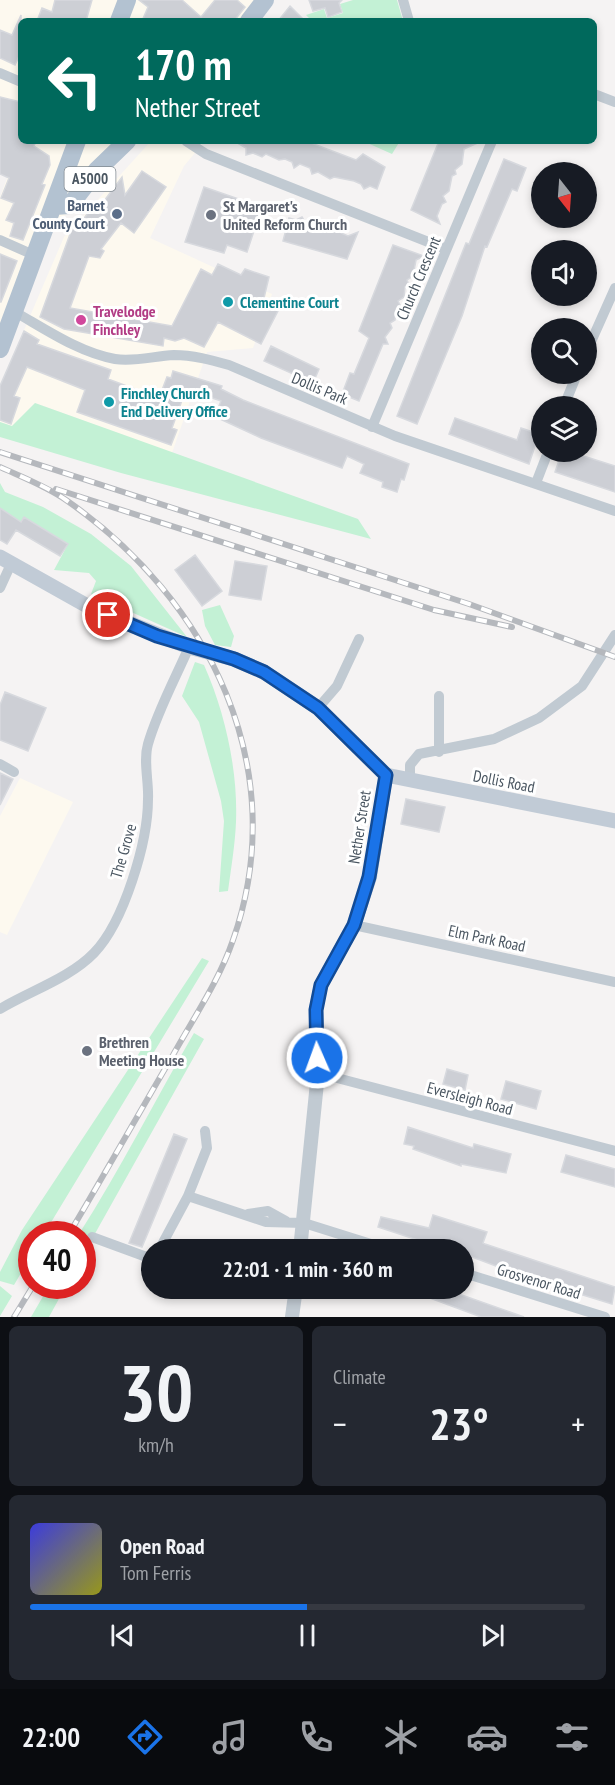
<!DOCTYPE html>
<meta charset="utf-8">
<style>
body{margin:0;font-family:"PT Sans Narrow",sans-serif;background:#242831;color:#f1f3f6;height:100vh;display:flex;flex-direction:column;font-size:22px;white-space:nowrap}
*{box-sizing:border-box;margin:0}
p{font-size:20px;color:#9ea1a6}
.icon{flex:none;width:33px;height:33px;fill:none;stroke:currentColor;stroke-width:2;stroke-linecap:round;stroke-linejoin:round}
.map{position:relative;height:1317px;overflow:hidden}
.panel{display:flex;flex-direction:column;gap:9px;padding:9px;background:#0d0f14;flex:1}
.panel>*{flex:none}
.hud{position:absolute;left:18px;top:18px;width:579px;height:126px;border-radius:9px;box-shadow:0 3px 9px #0003;background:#00695c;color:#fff;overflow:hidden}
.needle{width:39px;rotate:163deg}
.controls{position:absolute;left:531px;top:162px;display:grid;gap:12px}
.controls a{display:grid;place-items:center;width:66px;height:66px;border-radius:50%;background:#171b24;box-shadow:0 3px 9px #0003;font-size:30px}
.speed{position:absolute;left:18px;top:1221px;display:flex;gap:12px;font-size:30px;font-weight:700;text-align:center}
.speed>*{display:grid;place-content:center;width:78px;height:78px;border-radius:50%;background:#171b24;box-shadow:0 3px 9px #0003;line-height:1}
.speed .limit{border:9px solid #d22;background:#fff;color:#111}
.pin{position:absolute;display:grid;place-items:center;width:51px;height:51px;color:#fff;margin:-26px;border:3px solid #fff;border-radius:50%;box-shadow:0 2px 6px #0007}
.me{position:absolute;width:66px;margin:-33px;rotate:358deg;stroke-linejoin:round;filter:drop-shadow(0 0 4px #0008)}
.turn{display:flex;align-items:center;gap:21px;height:126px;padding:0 18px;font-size:27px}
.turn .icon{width:78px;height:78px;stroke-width:2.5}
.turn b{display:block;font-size:42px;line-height:51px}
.big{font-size:45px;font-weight:700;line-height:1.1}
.panel .widget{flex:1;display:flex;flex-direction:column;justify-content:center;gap:9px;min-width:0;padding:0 21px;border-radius:9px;background:#242831}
.panel .dial{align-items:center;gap:0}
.dial b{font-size:78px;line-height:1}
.song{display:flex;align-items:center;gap:18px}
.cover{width:72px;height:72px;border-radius:9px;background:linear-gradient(135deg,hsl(240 70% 55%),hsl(60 70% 35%))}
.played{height:6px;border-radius:3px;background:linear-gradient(90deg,#1a73e8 50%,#363941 50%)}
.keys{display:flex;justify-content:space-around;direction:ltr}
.heat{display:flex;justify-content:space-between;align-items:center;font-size:33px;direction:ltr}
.panel .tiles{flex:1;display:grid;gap:9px;grid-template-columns:1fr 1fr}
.widget:last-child{grid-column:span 2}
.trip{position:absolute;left:141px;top:1239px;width:333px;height:60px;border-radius:30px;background:#171b24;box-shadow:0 3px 9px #0003;font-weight:700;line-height:60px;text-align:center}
.tab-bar{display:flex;height:96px;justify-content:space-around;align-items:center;background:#090b0e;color:#9ea1a6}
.tab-bar .icon{width:42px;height:42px}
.tab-bar .on{color:#1a73e8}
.tab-bar b{font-size:27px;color:#f1f3f6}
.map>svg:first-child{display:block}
</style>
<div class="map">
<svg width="615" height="1317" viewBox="0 0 615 1317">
<rect width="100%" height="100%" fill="#f5f3f3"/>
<path fill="#fdf9ef" d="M0,0H265L248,21H21V141H127L97,171L36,255L0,349V197L11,168L0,163Z
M151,141H205L184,166L150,238L272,294L253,348L207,352L172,453L35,403L12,426L0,422V386L64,237Z
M20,778L73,802L7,935L0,932V816Z"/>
<path fill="#c3f1d5" d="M353,0H397L403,21H312L306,15L324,9L327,18L343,13L340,4Z
M363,141H400L392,154Z
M35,403L358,519L371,539L121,473L0,437V422L12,426Z
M0,483L5,492L43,507L91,534L131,566L187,637L91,594L96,581L89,573L54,570L68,544L24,517L21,522L0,509Z
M220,605L234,636L231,647L215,645L205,626L202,610Z
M195,662L204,665C225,712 238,770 236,822C235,845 231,869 228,891L219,892L224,821L221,801L199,722L182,696Z
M202,958L209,961L44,1234H32L31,1256L14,1285L0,1281V1272L22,1230Z
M194,1033L204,1039L83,1255L82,1234H79C120,1170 155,1100 194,1033Z
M0,1286L12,1296L0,1316Z
M49,1286H66L49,1317H31Z"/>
<path fill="#cdcfd5" stroke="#d7d9de" stroke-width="1.5" d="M55,0H92L86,21H37L42,8L52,12Z
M139,0H182L201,17L215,0H237L245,7L234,21H142L148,7Z
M309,0H342L339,3L342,12L328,17L325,8L313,11Z
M290,6L305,21H278Z
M21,15V52L15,65L0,58V30L12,35Z
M0,97L21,102V141H36L34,146L49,156L50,165L42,184L45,185L23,240L10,236L14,223L6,220L14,203L1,198L9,178L0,174Z
M234,141H306L356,160L363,154L385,167L377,189L370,186L364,189L361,184L354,181L334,177L330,179L318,172L312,174L310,168L300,164L294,168L292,162L285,159L279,160L266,154L262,157L253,153L246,155V148Z
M439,141H482L464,149L462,164L455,170L456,174L452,176L449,191L443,196L446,202L442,204L437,216L440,224L411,210Z
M504,159L526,168L517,191L512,189L487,247L485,246L462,316L417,424L397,416L466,243L469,244Z
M142,171L166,187L134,233L121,223L101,249L104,251L100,258L89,256L70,308L172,326L201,269L212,275L218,264L241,275L245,269L269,277L264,298L280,307L261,344L218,322L204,347L184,338L175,341L164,338L163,346L64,329L40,317L74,223L79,226L95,202L101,205L122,177L125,195Z
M204,187L262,207L247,252L227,245L224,253L185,242Z
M302,217L305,222L312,224L318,222L321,228L333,232L338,228L341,233L348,236L358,232L347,259L283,241L289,218L296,220Z
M393,245L424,256L416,260L413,276L407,280L409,285L405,287L404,297L398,301L401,307L396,309L395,320L390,323L392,328L385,337L388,344H383L359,401L342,394L350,373L354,374L369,338L359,331Z
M0,254L17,261L1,302H0Z
M24,331L39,340L37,344L111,370L108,379L159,398L167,377L171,378L173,371L222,386L221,389L243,400L409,464L404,480L401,479L397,492L382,487L383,482L360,473L364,464L347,456L342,468L261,438L218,418L222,407L219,406L221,401L189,390L188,393L185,392L172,428L177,430L171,445L77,412L85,390L27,367L14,396L20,398L11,424L0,420V386Z
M271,346L319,369L313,383L264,361Z
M455,418L517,440L521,428L539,434L529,464L449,434Z
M562,452H571L615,466V492L555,472Z
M0,508L21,522L24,517L68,544L60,556L16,530L7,544L0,540Z
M195,555L222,591L202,606L175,570Z
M235,561L267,566L261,600L229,595Z
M5,692L46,708L28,751L0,740V705Z
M0,773L13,779L0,805Z
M406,799L445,807L439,832L401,824Z
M447,1069L468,1075L465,1090L443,1084Z
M506,1081L541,1091L536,1109L501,1099Z
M408,1127L473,1148L474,1144L511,1154L506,1173L461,1164V1166L413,1149L414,1146L404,1144Z
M174,1134L187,1139L142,1247L129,1243Z
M566,1155L615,1169V1187L561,1172Z
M433,1215L487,1232L483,1243L485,1244L615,1287L612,1304L525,1277L464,1254V1250H448L378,1227L381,1217L429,1228Z
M403,1288H442L524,1317H481Z"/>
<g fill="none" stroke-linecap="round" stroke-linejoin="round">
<path stroke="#c1cad2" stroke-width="10" d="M403,0L409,21
M0,73L21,82
M594,94L615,102
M186,141L206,154L446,249
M0,240L36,256
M15,312C45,329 80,353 115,359C135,362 154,356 174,355C193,355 211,360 229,365L395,436L615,511
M586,353L615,288
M564,406L577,374
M372,427L492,141
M536,483L548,452
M0,588L11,564
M318,708L337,686L359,639
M439,752V696
M0,764L14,772
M410,781V765L419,754L494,739L539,718L582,686L615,635
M354,925L615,982
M0,1009C30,991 70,978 94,953C124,922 148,842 148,799C149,782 143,761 148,744C157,712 175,679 189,647
M318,1073L615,1151
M188,1196L207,1148L205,1131
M248,1214L268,1211L286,1221
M92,1237L152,1259
M159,1250L188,1196L266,1222L304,1223L390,1250
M464,1273L605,1317"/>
<path stroke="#c1cad2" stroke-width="14" d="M300,1250L318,1073L316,1009L321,985L354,925L370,877L386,775
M292,1317L296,1288"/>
<path stroke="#c1cbd6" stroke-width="15" d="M0,557L91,608L189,647
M234,659L264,672L318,708L386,775L615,821"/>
<path stroke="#b3c2d1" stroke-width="18" d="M119,21L127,0
M249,21L265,0
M54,206L70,205L97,170L127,141
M0,349L77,141"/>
<g stroke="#b5b8bd" stroke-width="6">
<path id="rail" d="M0,452L469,604L615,657
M0,467C22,477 46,486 66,500C210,600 293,769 233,940C219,981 194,1017 173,1055C138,1115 104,1175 69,1234
M56,489L434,610L512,627
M14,1317L33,1286"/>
</g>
<use href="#rail" stroke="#fff" stroke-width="4" stroke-dasharray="11" stroke-linecap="butt"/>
<path stroke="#c1cbd6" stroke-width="15" d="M189,647L234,659"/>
</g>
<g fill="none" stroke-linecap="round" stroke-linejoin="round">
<g stroke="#114b97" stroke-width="15">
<path id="route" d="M108,615L157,636L234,659L264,672L318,708L386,775L369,877L354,925L321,985L316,1010L317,1058"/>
</g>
<use href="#route" stroke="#1a73e8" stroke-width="10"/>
</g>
<circle fill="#5c6f8a" stroke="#fff" stroke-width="2" cx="117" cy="214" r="6"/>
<g fill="#6b7280" stroke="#fff" stroke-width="2">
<circle cx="211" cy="215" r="6"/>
<circle cx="87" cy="1051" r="6"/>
</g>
<g fill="#0f9aa8" stroke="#fff" stroke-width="2">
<circle cx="228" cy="302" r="6"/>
<circle cx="109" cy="402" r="6"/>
</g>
<circle fill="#d1479c" stroke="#fff" stroke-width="2" cx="81" cy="320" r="6"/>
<g text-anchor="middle" stroke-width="6" stroke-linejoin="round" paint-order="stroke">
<rect fill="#fff" stroke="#808990" stroke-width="1.5" x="64.5" y="167" width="51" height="24" rx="4.5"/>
<g font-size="15" font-weight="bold" fill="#4a5661">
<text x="90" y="184">A5000</text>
</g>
<g font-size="16" font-weight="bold" fill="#4e5e75" stroke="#fff" text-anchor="end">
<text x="105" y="211">Barnet<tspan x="105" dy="18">County Court</tspan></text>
</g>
<g font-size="16" font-weight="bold" fill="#5b616d" stroke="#fff" text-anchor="start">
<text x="223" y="212">St Margaret's<tspan x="223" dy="18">United Reform Church</tspan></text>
<text x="99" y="1048">Brethren<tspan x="99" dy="18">Meeting House</tspan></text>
</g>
<g font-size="16" fill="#4a5661" stroke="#fff">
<text transform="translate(418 278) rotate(-67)" y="6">Church Crescent</text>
<text transform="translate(320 388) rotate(23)" y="6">Dollis Park</text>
<text transform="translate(504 781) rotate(11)" y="6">Dollis Road</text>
<text transform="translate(359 827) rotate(-81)" y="6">Nether Street</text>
<text transform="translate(123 851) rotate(-74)" y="6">The Grove</text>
<text transform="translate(487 938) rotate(12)" y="6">Elm Park Road</text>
<text transform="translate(470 1098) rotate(15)" y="6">Eversleigh Road</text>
<text transform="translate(539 1281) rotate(17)" y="6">Grosvenor Road</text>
</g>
<g font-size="16" font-weight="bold" fill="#0d838f" stroke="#fff" text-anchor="start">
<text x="240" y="308">Clementine Court</text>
<text x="121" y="399">Finchley Church<tspan x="121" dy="18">End Delivery Office</tspan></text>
</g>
<g font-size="16" font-weight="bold" fill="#b23c85" stroke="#fff" text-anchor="start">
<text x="93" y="317">Travelodge<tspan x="93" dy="18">Finchley</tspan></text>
</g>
</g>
</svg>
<div class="controls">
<a><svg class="needle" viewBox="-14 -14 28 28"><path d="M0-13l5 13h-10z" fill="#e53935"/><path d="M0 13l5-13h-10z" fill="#9ea1a6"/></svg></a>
<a><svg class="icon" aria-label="sound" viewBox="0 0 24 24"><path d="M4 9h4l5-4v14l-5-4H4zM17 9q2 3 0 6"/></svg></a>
<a><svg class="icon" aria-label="search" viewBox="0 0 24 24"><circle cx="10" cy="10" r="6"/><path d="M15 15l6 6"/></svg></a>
<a><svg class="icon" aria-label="layers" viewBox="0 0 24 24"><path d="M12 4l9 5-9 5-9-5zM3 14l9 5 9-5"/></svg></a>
</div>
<div class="speed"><div class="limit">40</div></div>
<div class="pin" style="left:108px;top:615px;background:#d93025"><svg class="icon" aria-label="arrive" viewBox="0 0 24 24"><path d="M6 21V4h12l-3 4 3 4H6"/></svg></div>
<svg class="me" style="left:317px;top:1058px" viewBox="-20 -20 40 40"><circle r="17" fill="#1a73e8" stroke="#fff" stroke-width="3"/><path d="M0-11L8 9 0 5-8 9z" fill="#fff"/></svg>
<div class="trip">22:01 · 1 min · 360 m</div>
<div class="hud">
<div class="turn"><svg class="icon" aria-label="left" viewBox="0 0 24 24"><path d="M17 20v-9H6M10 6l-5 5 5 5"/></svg><div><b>170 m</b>Nether Street</div></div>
</div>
</div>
<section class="panel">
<div class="tiles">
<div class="widget dial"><b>30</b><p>km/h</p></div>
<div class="widget"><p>Climate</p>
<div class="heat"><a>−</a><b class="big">23°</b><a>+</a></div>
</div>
<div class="widget">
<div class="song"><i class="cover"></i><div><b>Open Road</b><p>Tom Ferris</p></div></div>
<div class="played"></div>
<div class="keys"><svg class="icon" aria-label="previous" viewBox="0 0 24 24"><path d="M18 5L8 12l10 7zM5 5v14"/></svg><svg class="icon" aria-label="pause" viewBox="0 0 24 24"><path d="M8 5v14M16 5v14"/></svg><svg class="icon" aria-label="next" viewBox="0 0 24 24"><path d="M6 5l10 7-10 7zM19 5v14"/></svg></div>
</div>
</div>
</section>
<nav class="tab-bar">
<b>22:00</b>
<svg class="icon on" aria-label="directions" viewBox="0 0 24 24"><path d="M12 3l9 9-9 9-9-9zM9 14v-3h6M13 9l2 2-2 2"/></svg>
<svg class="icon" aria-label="music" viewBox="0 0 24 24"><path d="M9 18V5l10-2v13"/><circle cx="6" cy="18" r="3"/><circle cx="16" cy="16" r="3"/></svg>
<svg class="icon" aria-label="phone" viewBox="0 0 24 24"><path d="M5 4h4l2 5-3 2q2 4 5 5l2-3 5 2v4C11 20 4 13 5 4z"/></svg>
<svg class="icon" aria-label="climate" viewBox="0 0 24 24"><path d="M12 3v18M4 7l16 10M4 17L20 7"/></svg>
<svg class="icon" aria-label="car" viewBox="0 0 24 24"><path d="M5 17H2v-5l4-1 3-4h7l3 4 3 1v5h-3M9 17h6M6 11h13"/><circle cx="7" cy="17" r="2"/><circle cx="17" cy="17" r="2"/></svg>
<svg class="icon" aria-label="filters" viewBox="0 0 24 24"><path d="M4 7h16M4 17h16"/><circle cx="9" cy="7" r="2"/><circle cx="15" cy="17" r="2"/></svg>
</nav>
